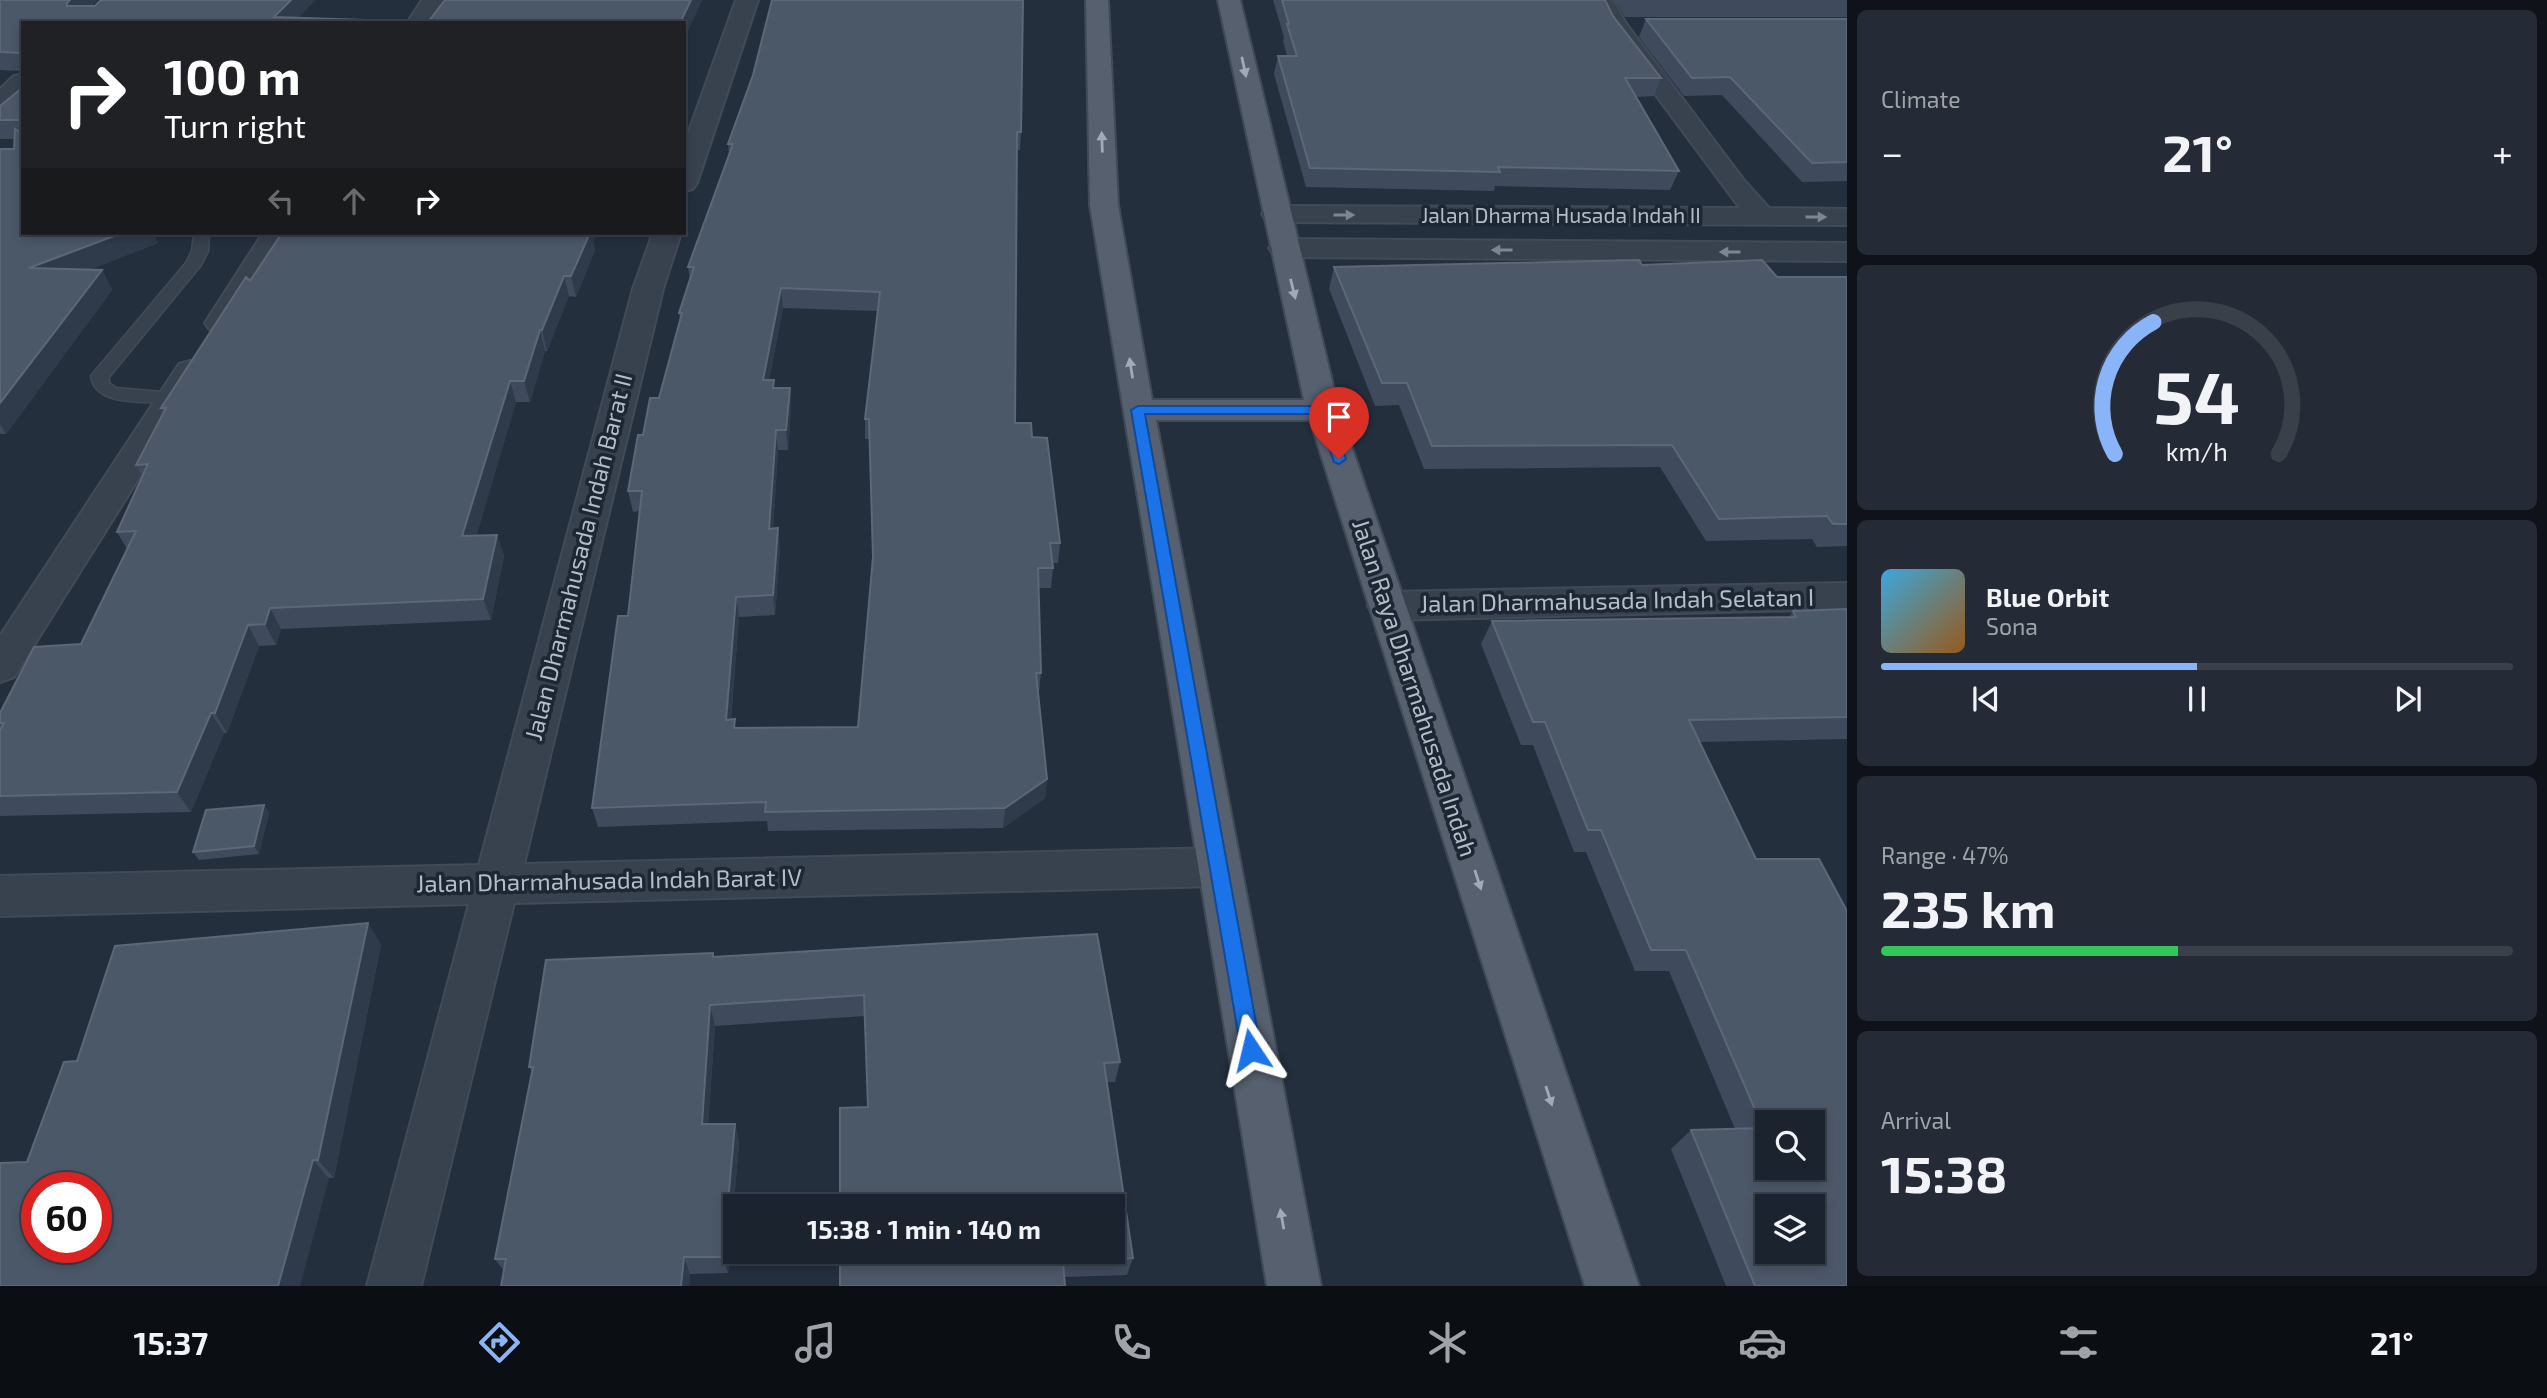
<!DOCTYPE html>
<meta charset="utf-8">
<style>
body{margin:0;font-family:"Exo 2",sans-serif;background:#242b36;color:#f1f3f6;height:100vh;display:flex;flex-direction:column;font-size:26px;white-space:nowrap}
*{box-sizing:border-box;margin:0}
p{font-size:23px;color:#a0a4aa}
.icon{flex:none;width:38px;height:38px;fill:none;stroke:currentColor;stroke-width:2;stroke-linecap:round;stroke-linejoin:round}
.map{position:relative;flex:1;overflow:hidden}
.side{display:flex;flex-direction:column;gap:10px;padding:10px;background:#0f1319;width:700px}
.side>*{flex:none}
.guide{position:absolute;left:21px;top:21px;width:665px;height:214px;border-radius:0px;box-shadow:0 4px 10px #0003,0 0 0 2px #39404a;background:#202124;color:#fff;overflow:hidden}
.controls{position:absolute;left:1755px;top:1110px;display:grid;gap:14px}
.controls a{display:grid;place-items:center;width:70px;height:70px;border-radius:0px;background:#1b232e;box-shadow:0 4px 10px #0003,0 0 0 2px #39404a;font-size:35px}
.speed{position:absolute;left:21px;top:1172px;display:flex;gap:14px;font-size:35px;font-weight:700;text-align:center}
.speed>*{display:grid;place-content:center;width:91px;height:91px;border-radius:50%;background:#1b232e;box-shadow:0 4px 10px #0003,0 0 0 2px #39404a;line-height:1}
.speed .limit{border:10px solid #d22;background:#fff;color:#111}
.pin{position:absolute;display:grid;place-items:center;width:60px;height:60px;color:#fff;margin:-72px -30px;border-radius:50% 50% 50% 0;rotate:-45deg;box-shadow:0 0 7px #0007}
.pin .icon{rotate:45deg}
.me{position:absolute;width:77px;margin:-38px;rotate:350deg;stroke-linejoin:round;filter:drop-shadow(0 0 5px #0008)}
.turn{display:flex;align-items:center;gap:24px;height:147px;padding:0 28px;font-size:32px}
.turn .icon{width:91px;height:91px;stroke-width:2.5}
.turn b{display:block;font-size:49px;line-height:60px}
.lanes{display:flex;align-items:center;height:66px;padding:0 28px;background:#0003;justify-content:center;gap:35px;direction:ltr}
.lanes .off{opacity:.35}
.big{font-size:52px;font-weight:700;line-height:1.1}
.side .tile{flex:1;display:flex;flex-direction:column;justify-content:center;gap:10px;min-width:0;padding:0 24px;border-radius:10px;background:#242b36}
.side .dial{align-items:center;gap:0}
.dial svg{height:182px;overflow:visible;fill:none;stroke:#39404a;stroke-width:7;stroke-linecap:round;text-anchor:middle}
.dial text{fill:#f1f3f6;stroke:none}
.song{display:flex;align-items:center;gap:21px}
.cover{width:84px;height:84px;border-radius:10px;background:linear-gradient(135deg,hsl(200 70% 55%),hsl(30 70% 35%))}
.played{height:7px;border-radius:4px;background:linear-gradient(90deg,#8ab4f8 50%,#39404a 50%)}
.keys{display:flex;justify-content:space-around;direction:ltr}
.heat{display:flex;justify-content:space-between;align-items:center;font-size:38px;direction:ltr}
.charge{height:10px;border-radius:5px;background:linear-gradient(90deg,#34c759 47%,#39404a 0)}
.trip{position:absolute;left:723px;top:1194px;width:402px;height:70px;border-radius:0px;background:#1b232e;box-shadow:0 4px 10px #0003,0 0 0 2px #39404a;font-weight:700;line-height:70px;text-align:center}
.tabs{display:flex;height:112px;justify-content:space-around;align-items:center;background:#0b0e12;color:#a0a4aa}
.tabs .icon{width:49px;height:49px}
.tabs .on{color:#8ab4f8}
.tabs b{font-size:32px;color:#f1f3f6}
main{display:flex;flex:1;min-height:0}
.map>svg:first-child{display:block}
</style>
<main>
<div class="map">
<svg width="1847" height="1286" viewBox="0 0 1847 1286">
<rect width="100%" height="100%" fill="#242f3e"/>
<g fill="none" stroke-linecap="round" stroke-linejoin="round">
<g stroke="#414a57" stroke-width="3">
<path id="service" d="M194,233H209L208,251L201,265L109,377V383L116,388L173,393L182,398L173,403C149,401 95,408 91,376L186,263L192,251Z"/>
</g>
<g stroke="#414a57" stroke-width="4">
<path id="minor" d="M422,0H444L429,23H407Z
M736,0H758L697,183L693,189L684,191V145Z
M1590,0H1612L1627,25L1743,179L1769,208L1847,209V225L1276,222L1266,220L1262,214L1266,208L1276,206L1740,208L1609,32Z
M23,74V94L9,107L0,109V89L14,76Z
M263,233H291L231,329L220,332L209,329L205,323Z
M653,233H681L663,289L524,864L1218,848L1234,854L1240,867L1234,880L1218,886L514,903L421,1286H367L469,904L0,916V876L479,865L633,289Z
M1283,239L1847,243V261L1283,257L1273,254L1269,248L1273,242Z
M190,361L201,364L206,371L14,677L0,682V636L179,364Z
M1847,583V609L1387,620L1374,616L1368,606L1374,596L1387,592Z"/>
</g>
<g stroke="#414a57" stroke-width="4">
<path id="primary" d="M1086,0H1108L1118,205L1152,400H1304L1218,0H1240L1339,410L1639,1286H1585L1310,420H1156L1321,1286H1267L1090,205Z"/>
</g>
<use href="#service" fill="#38414e" fill-rule="evenodd"/>
<use href="#minor" fill="#38414e" fill-rule="evenodd"/>
<use href="#primary" fill="#56606e" fill-rule="evenodd"/>
</g>
<path fill="#3f4b5c" fill-rule="evenodd" d="M0,0H97L91,6H95L101,0H315L298,18L428,22L702,0L684,39V23H23V71L0,70Z
M1273,0H1605L1613,16L1661,78L1654,96L1636,97L1679,171L1670,190L1495,186L1494,191L1306,187L1274,74L1278,56H1287L1283,41L1284,37Z
M1614,0H1847V17H1625Z
M1646,19H1847V181L1802,182L1722,95L1684,96L1639,37Z
M23,87V233H153L158,243L91,269L102,270L112,290L6,434H0V149H14L15,139H0V106Z
M1021,132L1020,150H1017L1015,423L1032,437L1060,543L1058,563H1053V568L1051,588H1038L1041,673L1039,692H1038L1047,779L1045,798L1003,828L768,831L767,821L598,827L592,808L628,616L640,511L633,512L628,491L643,435L659,398L680,319L679,313L690,280L688,267L729,155L728,144ZM783,308L878,311L865,419V439H870L873,557L858,727L736,728L731,719L739,617L775,615L780,548L773,528L778,450H788L791,408L790,388H775L769,380Z
M282,233H597L593,241L595,250L576,297L569,296L547,351H545L530,402H516L476,536L497,535L504,556L491,620L281,629L276,645L259,646L227,733H224L191,812L0,816V713L81,644L127,549L117,532L143,477L136,465L163,413L161,408L250,281Z
M1642,265L1777,277H1847V546L1817,547L1812,539L1706,541L1660,467L1424,469L1399,405L1375,406L1329,289L1334,267Z
M1847,609V739L1700,742L1847,1286H1726L1671,1149L1691,1130L1735,1129L1669,971H1635L1586,852H1574L1533,745H1521L1481,644L1492,621L1789,617L1793,611Z
M264,805L269,813L259,854L199,860L193,852Z
M368,923L381,945L334,1178L27,1162L77,1061Z
M713,953L714,957L1120,1062L1115,1082H1107L1133,1258L1127,1275L1064,1277L868,1107L865,1016L715,1026L708,1124H735L739,1142L728,1273L690,1274L689,1286H501L504,1271L495,1259L532,1072L529,1067Z"/>
<path fill="#2f3b4b" d="M70,0H97L75,21L67,6V3Z
M291,0H315L293,23L274,17Z
M691,0H702L684,39V23H680Z
M122,233H153L158,243L40,289L29,268Z
M586,233H597L593,241L595,250L576,297L571,276Z
M102,270L112,290L6,434L0,424V403Z
M564,276L569,296L547,351L542,330Z
M781,288L783,308L765,400L763,380Z
M540,330L545,351L530,402L524,381Z
M510,381L516,402L470,558L462,536Z
M790,388L791,408L788,450L786,430Z
M776,430L778,450L772,549L769,529Z
M778,528L780,548L775,615L773,595Z
M497,535L504,556L491,620L483,599Z
M736,597L739,617L729,739L726,720Z
M270,608L281,629L276,645L265,624Z
M248,625L259,646L227,733L215,713Z
M211,713L224,733L191,812L177,792Z
M1047,779L1045,798L1003,828L1005,808Z
M264,805L269,813L259,854L254,846Z
M368,923L381,945L334,1178L318,1160Z
M710,1005L715,1026L707,1143L702,1124Z
M735,1124L739,1142L728,1273L723,1257Z
M313,1160L329,1179L300,1286H278Z
M684,1257L690,1274L689,1286H681Z"/>
<path fill="#4b5868" stroke="#5c6777" stroke-width="2" fill-rule="evenodd" d="M0,0H70L67,3V6H95L101,0H291L274,17L428,22L445,0H691L680,23H23V53L0,52Z
M772,0H1023L1021,132H1017L1015,423H1031L1032,437L1047,438L1060,543H1050L1053,568H1038L1041,673H1036L1047,779L1005,808L765,812L766,802L592,808L618,616H628L642,491H628L638,435H643L650,398H659L682,313H679L694,267H688L733,144H728L753,75ZM781,288L880,292L865,419H869L873,557L858,727L734,728L735,719L726,720L736,597L773,595L778,528L769,529L776,430H786L790,388H773L774,380H763Z
M1282,0H1605L1613,16L1661,78H1625L1679,171L1498,167L1500,172L1310,168L1278,56H1297L1287,24H1289Z
M1646,19H1847V162L1812,163L1730,77L1692,78Z
M23,87V120H0V106Z
M15,129L23,134V233H122L29,268L102,270L0,403V149H14Z
M282,233H590L571,276H564L542,330H540L524,381H510L462,536L497,535L483,599L270,608L265,624L248,625L215,713H211L177,792L0,796V730L4,723H0V713L34,647L81,644L136,531L117,532L148,464L136,465L166,408H161L246,277L250,281Z
M1639,260L1642,265L1762,260L1777,277H1847V524H1833L1827,516L1719,519L1672,445L1432,446L1407,383H1382L1334,267Z
M1847,609V717L1689,720L1756,859H1819L1847,911V1286H1755L1691,1130L1763,1128L1686,950H1651L1601,830H1588L1545,722H1533L1492,621L1796,617L1793,611ZM1768,1122H1813V1167H1768ZM1768,1206H1813V1251H1768Z
M264,805L254,846L193,852L206,810Z
M368,923L318,1160H313L278,1286H0V1163L27,1162L64,1062L77,1061L115,946ZM37,1188H96V1248H37Z
M1097,934L1120,1062L1104,1063L1133,1258L1063,1262L1065,1286H840V1251H1113V1206H840V1108L868,1107L864,995L710,1005L702,1124H735L723,1257H684L681,1286H501L506,1259H495L533,1067H529L546,960L713,953V957Z"/>
<defs><path id="oneway-solid" d="M-6-.8H1V-3.2L6.5 0L1 3.2V.8H-6Z" transform="scale(1.75)"/></defs>
<g fill="#a1aab7">
<use href="#oneway-solid" transform="translate(1244 67) rotate(78)"/>
<use href="#oneway-solid" transform="translate(1102 142) rotate(-92)"/>
<use href="#oneway-solid" transform="translate(1293 289) rotate(76)"/>
<use href="#oneway-solid" transform="translate(1131 368) rotate(-99)"/>
<use href="#oneway-solid" transform="translate(1478 880) rotate(72)"/>
<use href="#oneway-solid" transform="translate(1549 1096) rotate(72)"/>
<use href="#oneway-solid" transform="translate(1282 1219) rotate(-100)"/>
</g>
<g fill="#7c8592">
<use href="#oneway-solid" transform="translate(1344 215)"/>
<use href="#oneway-solid" transform="translate(1816 217)"/>
<use href="#oneway-solid" transform="translate(1502 250) rotate(-180)"/>
<use href="#oneway-solid" transform="translate(1730 252) rotate(-180)"/>
</g>
<path fill="#1a73e8" stroke="#114b97" stroke-width="2" d="M1138,406H1323L1330,410L1346,459L1339,464L1334,462L1317,414H1145L1261,1050L1258,1057L1251,1060L1244,1057L1241,1050L1131,410Z"/>
<g text-anchor="middle" stroke-width="7" stroke-linejoin="round" paint-order="stroke">
<g font-size="21" fill="#b4bcc9" stroke="#1d2633">
<text x="1561" y="223">Jalan Dharma Husada Indah II</text>
</g>
<g font-size="24" fill="#b4bcc9" stroke="#1d2633">
<text transform="translate(579 557) rotate(-76)" y="8">Jalan Dharmahusada Indah Barat II</text>
<text transform="translate(1617 601) rotate(-1)" y="8">Jalan Dharmahusada Indah Selatan I</text>
<text transform="translate(1414 688) rotate(72)" y="8">Jalan Raya Dharmahusada Indah</text>
<text transform="translate(609 881) rotate(-1)" y="8">Jalan Dharmahusada Indah Barat IV</text>
</g>
</g>
</svg>
<div class="controls">
<a><svg class="icon" aria-label="search" viewBox="0 0 24 24"><circle cx="10" cy="10" r="6"/><path d="M15 15l6 6"/></svg></a>
<a><svg class="icon" aria-label="layers" viewBox="0 0 24 24"><path d="M12 4l9 5-9 5-9-5zM3 14l9 5 9-5"/></svg></a>
</div>
<div class="speed"><div class="limit">60</div></div>
<div class="pin" style="left:1339px;top:459px;background:#d93025"><svg class="icon" aria-label="arrive" viewBox="0 0 24 24"><path d="M6 21V4h12l-3 4 3 4H6"/></svg></div>
<svg class="me" style="left:1251px;top:1050px" viewBox="-20 -20 40 40"><path d="M0-17L14 15 0 8-14 15z" fill="#1a73e8" stroke="#fff" stroke-width="4"/></svg>
<div class="trip">15:38 · 1 min · 140 m</div>
<div class="guide">
<div class="turn"><svg class="icon" aria-label="right" viewBox="0 0 24 24"><path d="M7 20v-9h11M14 6l5 5-5 5"/></svg><div><b>100 m</b>Turn right</div></div>
<div class="lanes"><svg class="icon off" aria-label="left" viewBox="0 0 24 24"><path d="M17 20v-9H6M10 6l-5 5 5 5"/></svg><svg class="icon off" aria-label="ahead" viewBox="0 0 24 24"><path d="M12 20V5M6 11l6-6 6 6"/></svg><svg class="icon" aria-label="right" viewBox="0 0 24 24"><path d="M7 20v-9h11M14 6l5 5-5 5"/></svg></div>
</div>
</div>
<section class="side">
<div class="tile"><p>Climate</p>
<div class="heat"><a>−</a><b class="big">21°</b><a>+</a></div>
</div>
<div class="tile dial"><svg viewBox="0 0 100 80">
<path d="M14 69A42 42 0 1 1 86 69"/>
<path d="M14 69A42 42 0 0 1 31 11" stroke="#8ab4f8"/>
<text x="50" y="56" font-size="32" font-weight="700">54</text>
<text x="50" y="72" font-size="11">km/h</text>
</svg></div>
<div class="tile">
<div class="song"><i class="cover"></i><div><b>Blue Orbit</b><p>Sona</p></div></div>
<div class="played"></div>
<div class="keys"><svg class="icon" aria-label="previous" viewBox="0 0 24 24"><path d="M18 5L8 12l10 7zM5 5v14"/></svg><svg class="icon" aria-label="pause" viewBox="0 0 24 24"><path d="M8 5v14M16 5v14"/></svg><svg class="icon" aria-label="next" viewBox="0 0 24 24"><path d="M6 5l10 7-10 7zM19 5v14"/></svg></div>
</div>
<div class="tile"><p>Range · 47%</p><b class="big">235 km</b><div class="charge"></div></div>
<div class="tile"><p>Arrival</p><b class="big">15:38</b></div>
</section>
</main>
<nav class="tabs">
<b>15:37</b>
<svg class="icon on" aria-label="directions" viewBox="0 0 24 24"><path d="M12 3l9 9-9 9-9-9zM9 14v-3h6M13 9l2 2-2 2"/></svg>
<svg class="icon" aria-label="music" viewBox="0 0 24 24"><path d="M9 18V5l10-2v13"/><circle cx="6" cy="18" r="3"/><circle cx="16" cy="16" r="3"/></svg>
<svg class="icon" aria-label="phone" viewBox="0 0 24 24"><path d="M5 4h4l2 5-3 2q2 4 5 5l2-3 5 2v4C11 20 4 13 5 4z"/></svg>
<svg class="icon" aria-label="climate" viewBox="0 0 24 24"><path d="M12 3v18M4 7l16 10M4 17L20 7"/></svg>
<svg class="icon" aria-label="car" viewBox="0 0 24 24"><path d="M5 17H2v-5l4-1 3-4h7l3 4 3 1v5h-3M9 17h6M6 11h13"/><circle cx="7" cy="17" r="2"/><circle cx="17" cy="17" r="2"/></svg>
<svg class="icon" aria-label="filters" viewBox="0 0 24 24"><path d="M4 7h16M4 17h16"/><circle cx="9" cy="7" r="2"/><circle cx="15" cy="17" r="2"/></svg>
<b>21°</b>
</nav>
